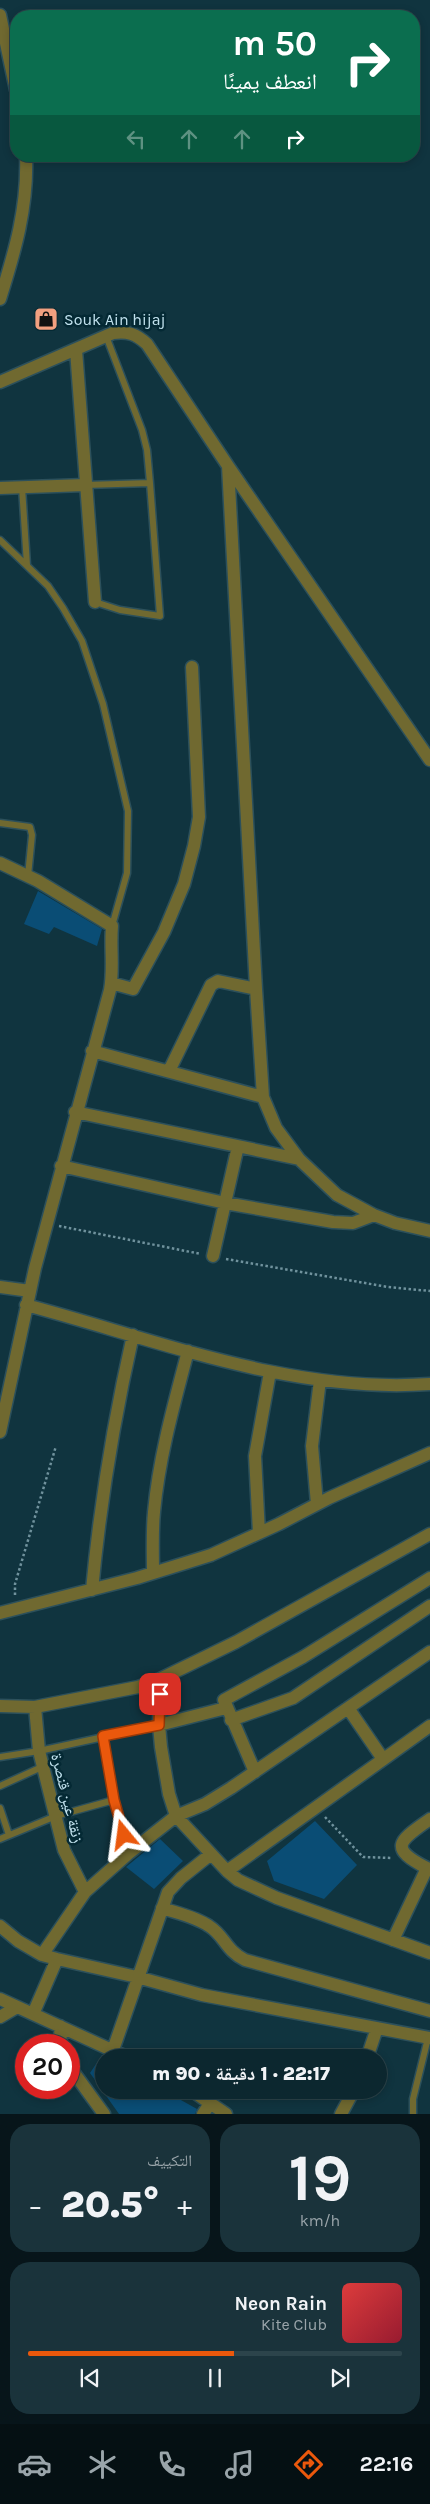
<!DOCTYPE html>
<html lang="ar">
<meta charset="utf-8">
<style>
body{margin:0;font-family:Karla,"Noto Naskh Arabic",sans-serif;background:#1a333b;color:#f1f3f6;direction:rtl;height:100vh;display:flex;flex-direction:column;font-size:19px;white-space:nowrap}
*{box-sizing:border-box;margin:0}
p{font-size:16px;color:#9aa5aa}
.icon{flex:none;width:28px;height:28px;fill:none;stroke:currentColor;stroke-width:2;stroke-linecap:round;stroke-linejoin:round}
.map{position:relative;height:2114px;overflow:hidden;direction:ltr}
.side{display:flex;flex-direction:column;gap:10px;padding:10px;background:#07151a;flex:1}
.side>*{flex:none}
.guide{position:absolute;left:10px;top:10px;width:410px;height:152px;border-radius:20px;box-shadow:0 2px 8px #0003,0 0 0 1px #2c444b;direction:rtl;background:#0b6e4f;color:#fff;overflow:hidden}
.speed{position:absolute;left:15px;top:2034px;display:flex;gap:10px;font-size:25px;font-weight:700;text-align:center}
.speed>*{display:grid;place-content:center;width:65px;height:65px;border-radius:50%;background:#0c272f;box-shadow:0 2px 8px #0003,0 0 0 1px #2c444b;line-height:1}
.speed .limit{border:8px solid #d22;background:#fff;color:#111}
.pin{position:absolute;display:grid;place-items:center;width:42px;height:42px;color:#fff;margin:-21px;border-radius:10px;box-shadow:0 2px 8px #0006}
.me{position:absolute;width:55px;margin:-28px;rotate:344deg;stroke-linejoin:round;filter:drop-shadow(0 0 4px #0008)}
.turn{display:flex;align-items:center;gap:18px;height:105px;padding:0 20px;font-size:22px}
.turn .icon{width:65px;height:65px;stroke-width:2.5}
.turn b{display:block;font-size:35px;line-height:42px}
.lanes{display:flex;align-items:center;height:48px;padding:0 20px;background:#0003;justify-content:center;gap:25px;direction:ltr}
.lanes .off{opacity:.35}
.big{font-size:38px;font-weight:800;line-height:1.1}
.side .card{flex:1;display:flex;flex-direction:column;justify-content:center;gap:8px;min-width:0;padding:0 18px;border-radius:20px;background:#1a333b}
.side .dial{align-items:center;gap:0}
.dial b{font-size:65px;line-height:1}
.song{display:flex;align-items:center;gap:15px}
.cover{width:60px;height:60px;border-radius:8px;background:linear-gradient(135deg,hsl(0 70% 55%),hsl(350 70% 35%))}
.played{height:5px;border-radius:2px;background:linear-gradient(90deg,#ea580c 55%,#2c444b 55%)}
.keys{display:flex;justify-content:space-around;direction:ltr}
.heat{display:flex;justify-content:space-between;align-items:center;font-size:28px;direction:ltr}
.side .tiles{flex:1;display:grid;gap:10px;grid-template-columns:1fr 1fr}
.card:last-child{grid-column:span 2}
.trip{position:absolute;left:95px;top:2049px;width:292px;height:50px;border-radius:25px;background:#0c272f;box-shadow:0 2px 8px #0003,0 0 0 1px #2c444b;font-weight:800;line-height:50px;text-align:center;direction:rtl}
.menu{display:flex;height:80px;justify-content:space-around;align-items:center;background:#051013;color:#9aa5aa}
.menu .icon{width:35px;height:35px}
.menu .current{color:#ea580c}
.menu b{font-size:22px;color:#f1f3f6}
.map>svg:first-child{display:block}
</style>
<div class="map">
<svg width="430" height="2114" viewBox="0 0 430 2114">
<rect width="100%" height="100%" fill="#10343f"/>
<path fill="#0a4d75" d="M38,891L102,929L97,946L54,927L49,934L24,924Z
M315,1821L357,1865L324,1899L274,1881L267,1861Z
M160,1839L183,1861L154,1889L126,1867Z
M102,2055L104,2090H163L197,2109L195,2114H119L90,2073Z"/>
<g fill="none" stroke-linecap="round" stroke-linejoin="round">
<g stroke="#2c505b" stroke-width="9">
<path id="lane" d="M106,336L142,430L147,450L150,483
M85,485L150,483L160,616L120,610L95,602
M22,487L27,565
M0,540L48,586L63,608L82,641L103,704L128,811L127,873L112,926
M0,823L30,827L32,835L28,876
M103,1736L114,1800L129,1853
M0,1757L39,1751L159,1725
M0,1786L44,1766
M0,1808L9,1835
M0,1839L56,1816L114,1800
M413,2114V2099L428,2038"/>
</g>
<g stroke="#2c505b" stroke-width="15">
<path id="street" d="M0,15L16,90
M0,299C15,251 28,207 26,156
M76,350L95,602
M0,382L113,333C128,331 136,334 147,344L228,466L430,760
M228,466L256,989L263,1097L276,1128L299,1159L337,1195L374,1215L395,1223L430,1231
M0,488L85,485
M0,863L38,881L112,926C110,948 114,968 110,990L35,1268L0,1432
M111,983L133,989L164,932L184,884L194,846L199,817L192,667
M92,1051L263,1097
M169,1071L211,985L218,981L256,989
M75,1112L299,1159
M61,1166L225,1203L333,1222L353,1223L374,1215
M213,1256L238,1146
M0,1287L30,1291
M26,1305C158,1340 291,1394 430,1384
M317,1504L312,1446L320,1380
M259,1533L255,1456L270,1372
M153,1573C153,1553 152,1532 154,1512C159,1457 174,1404 188,1351
M92,1590C100,1504 114,1419 133,1335
M0,1613L137,1578L211,1555L279,1524L329,1498L430,1453
M160,1679L159,1725L161,1747L169,1794L176,1816L227,1871L238,1880L277,1898L430,1953
M0,1706L35,1707L138,1687L160,1679L236,1642L430,1534
M35,1707L39,1751L64,1850L85,1892
M348,1708L383,1759
M231,1720L293,1698L430,1606
M159,1725L226,1708
M255,1772L224,1700L303,1657L430,1578
M427,1868C386,1847 401,1840 430,1819
M227,1871L430,1726
M162,1908C177,1913 196,1917 209,1926C225,1936 225,1950 245,1960L430,2011
M0,1926L18,1941L42,1955L57,1959L137,1977L202,1995L430,2038
M393,1940L427,1868L430,1869
M42,1955L85,1892L129,1853L176,1816L205,1804L231,1788L430,1652
M0,1999L129,2058
M33,2014L57,1959
M0,2017L17,2007
M60,2026L61,2045
M113,2050L168,1892L181,1878L211,1854
M367,2058L377,2028
M69,2066L104,2114
M191,2090L226,2114
M203,2114L211,2102
M341,2114L354,2090"/>
</g>
<path stroke="#70929d" stroke-width="2.5" stroke-dasharray="2.5 2.5" stroke-linecap="butt" d="M59,1226L201,1254
M226,1259L388,1287L430,1291
M15,1595V1584L56,1446
M325,1817L363,1857L392,1858"/>
<use href="#lane" stroke="#706930" stroke-width="6"/>
<use href="#street" stroke="#706930" stroke-width="12"/>
</g>
<g fill="none" stroke-linecap="round" stroke-linejoin="round">
<g stroke="#983908" stroke-width="12">
<path id="route" d="M124,1835L114,1800L103,1736L159,1725L160,1694"/>
</g>
<use href="#route" stroke="#ea580c" stroke-width="9"/>
</g>
<defs>
<g id="shop-square" transform="scale(1.25)"><rect x="-9" y="-9" width="18" height="18" rx="4" fill="#f2a080" stroke="#042934"/><path d="M-5-2.5h2.3a2.7 3.5 0 0 1 5.4 0H5L5.5 6h-11ZM-1.5-2.5h3a1.5 2.3 0 0 0-3 0Z" fill="#111"/></g>
</defs>
<g fill-rule="evenodd">
<use href="#shop-square" x="46" y="319"/>
</g>
<g text-anchor="middle" stroke-width="5" stroke-linejoin="round" paint-order="stroke">
<g font-size="16" fill="#c2e2ee" stroke="#042934" text-anchor="start">
<text x="64" y="325">Souk Ain hijaj</text>
</g>
<g font-size="16" fill="#c2e2ee" stroke="#042934">
<text transform="translate(68 1798) rotate(76)" y="6">زنقة عين قنصرة</text>
</g>
</g>
</svg>
<div class="speed"><div class="limit">20</div></div>
<div class="pin" style="left:160px;top:1694px;background:#d93025"><svg class="icon" aria-label="arrive" viewBox="0 0 24 24"><path d="M6 21V4h12l-3 4 3 4H6"/></svg></div>
<svg class="me" style="left:124px;top:1835px" viewBox="-20 -20 40 40"><path d="M0-17L14 15 0 8-14 15z" fill="#ea580c" stroke="#fff" stroke-width="4"/></svg>
<div class="trip">22:17 · 1 دقيقة · 90 m</div>
<div class="guide">
<div class="turn"><svg class="icon" aria-label="right" viewBox="0 0 24 24"><path d="M7 20v-9h11M14 6l5 5-5 5"/></svg><div><b>50 m</b>انعطف يمينًا</div></div>
<div class="lanes"><svg class="icon off" aria-label="left" viewBox="0 0 24 24"><path d="M17 20v-9H6M10 6l-5 5 5 5"/></svg><svg class="icon off" aria-label="ahead" viewBox="0 0 24 24"><path d="M12 20V5M6 11l6-6 6 6"/></svg><svg class="icon off" aria-label="ahead" viewBox="0 0 24 24"><path d="M12 20V5M6 11l6-6 6 6"/></svg><svg class="icon" aria-label="right" viewBox="0 0 24 24"><path d="M7 20v-9h11M14 6l5 5-5 5"/></svg></div>
</div>
</div>
<section class="side">
<div class="tiles">
<div class="card dial"><b>19</b><p>km/h</p></div>
<div class="card"><p>التكييف</p>
<div class="heat"><a>−</a><b class="big">20.5°</b><a>+</a></div>
</div>
<div class="card">
<div class="song"><i class="cover"></i><div><b>Neon Rain</b><p>Kite Club</p></div></div>
<div class="played"></div>
<div class="keys"><svg class="icon" aria-label="previous" viewBox="0 0 24 24"><path d="M18 5L8 12l10 7zM5 5v14"/></svg><svg class="icon" aria-label="pause" viewBox="0 0 24 24"><path d="M8 5v14M16 5v14"/></svg><svg class="icon" aria-label="next" viewBox="0 0 24 24"><path d="M6 5l10 7-10 7zM19 5v14"/></svg></div>
</div>
</div>
</section>
<nav class="menu">
<b>22:16</b>
<svg class="icon current" aria-label="directions" viewBox="0 0 24 24"><path d="M12 3l9 9-9 9-9-9zM9 14v-3h6M13 9l2 2-2 2"/></svg>
<svg class="icon" aria-label="music" viewBox="0 0 24 24"><path d="M9 18V5l10-2v13"/><circle cx="6" cy="18" r="3"/><circle cx="16" cy="16" r="3"/></svg>
<svg class="icon" aria-label="phone" viewBox="0 0 24 24"><path d="M5 4h4l2 5-3 2q2 4 5 5l2-3 5 2v4C11 20 4 13 5 4z"/></svg>
<svg class="icon" aria-label="climate" viewBox="0 0 24 24"><path d="M12 3v18M4 7l16 10M4 17L20 7"/></svg>
<svg class="icon" aria-label="car" viewBox="0 0 24 24"><path d="M5 17H2v-5l4-1 3-4h7l3 4 3 1v5h-3M9 17h6M6 11h13"/><circle cx="7" cy="17" r="2"/><circle cx="17" cy="17" r="2"/></svg>
</nav>
